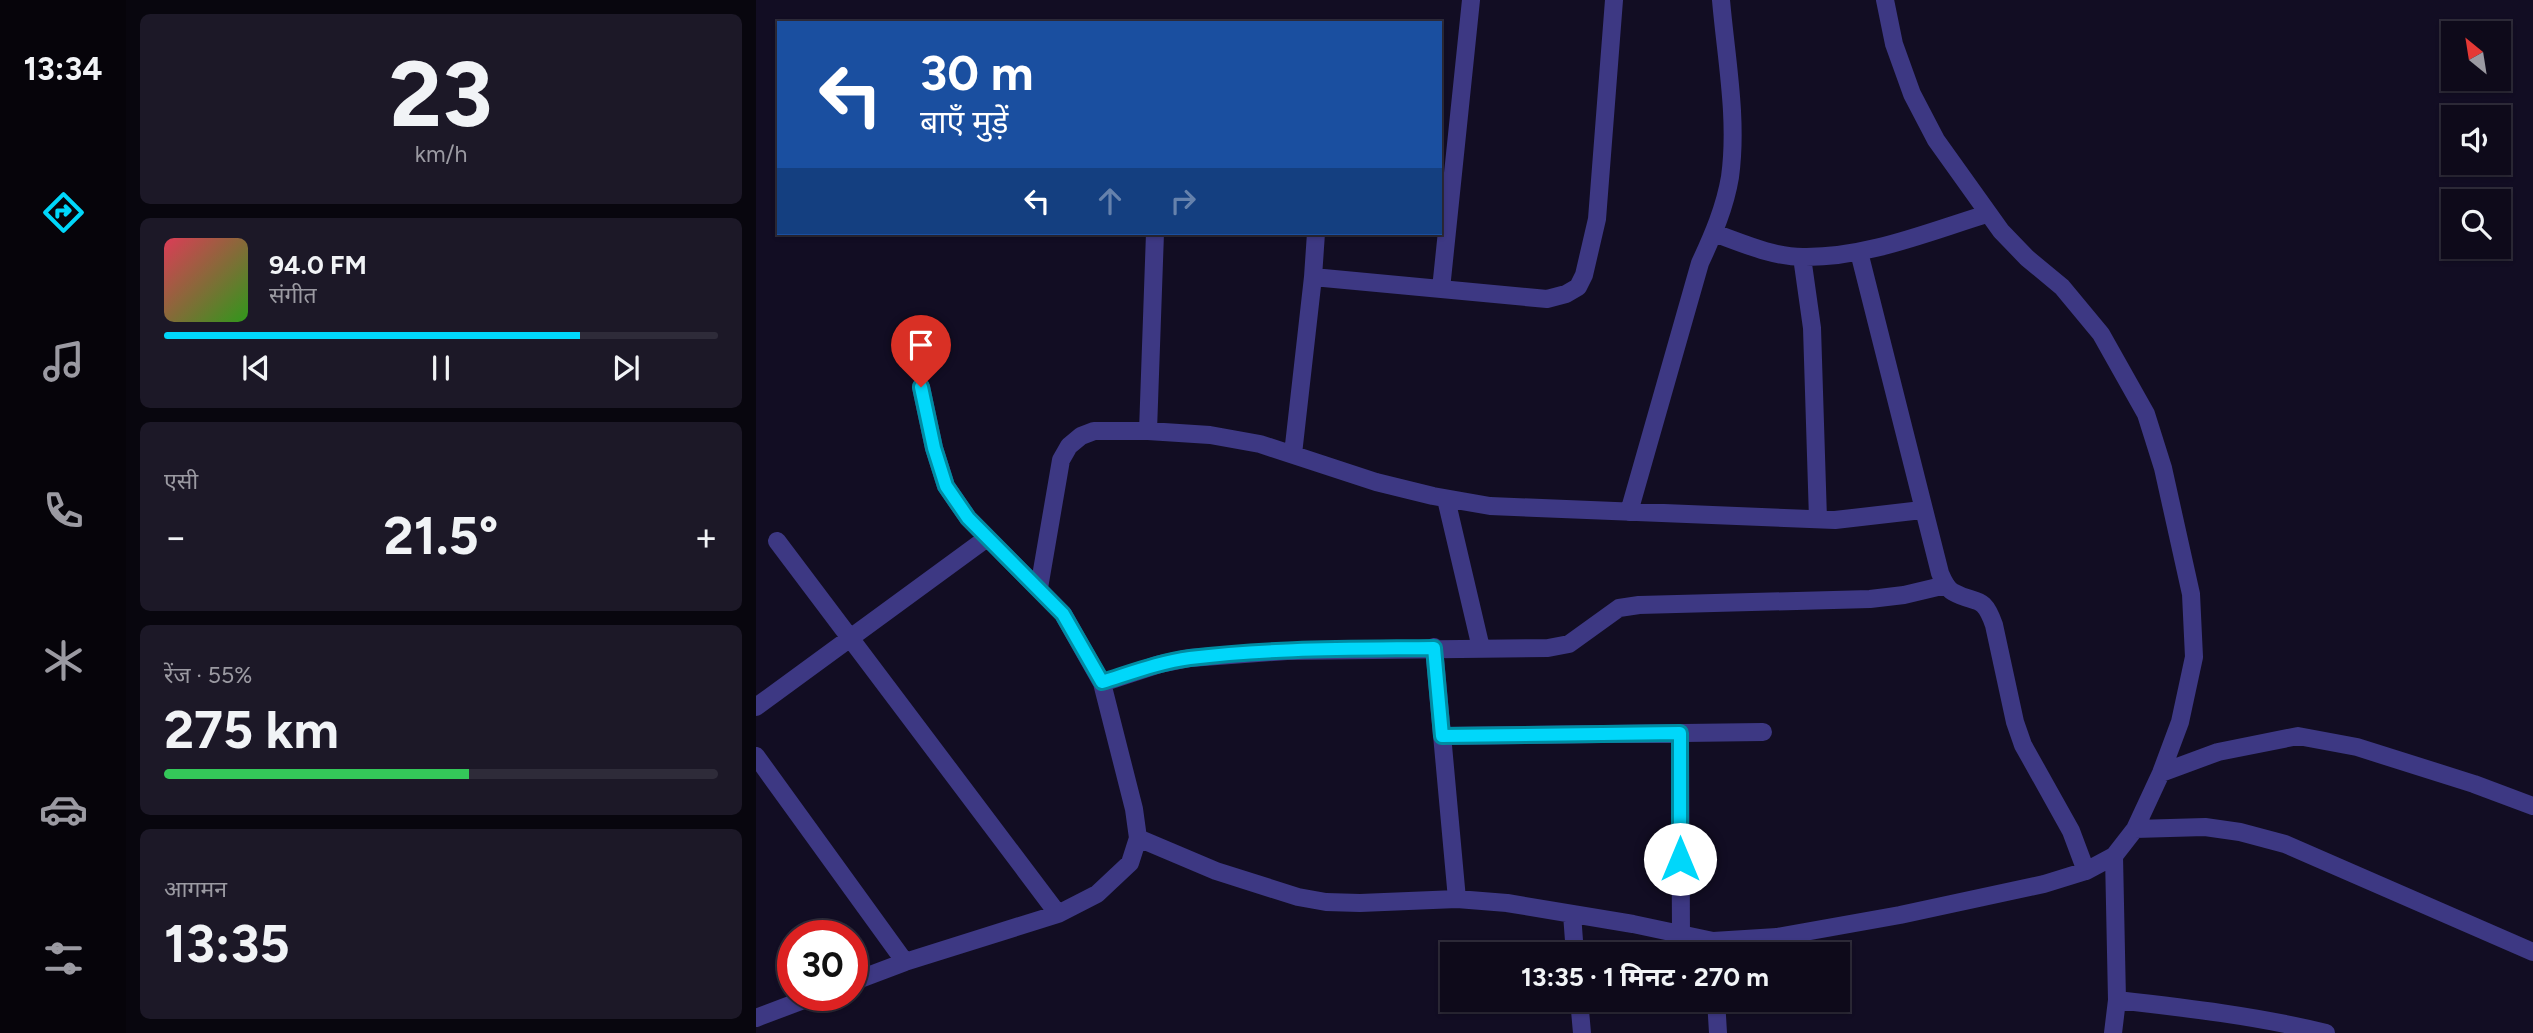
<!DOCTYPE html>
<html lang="hi">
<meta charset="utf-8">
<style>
body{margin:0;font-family:Figtree,"Noto Sans Devanagari",sans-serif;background:#1c1827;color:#f1f3f6;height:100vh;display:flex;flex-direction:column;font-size:26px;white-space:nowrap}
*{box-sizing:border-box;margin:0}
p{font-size:23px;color:#9b9aa2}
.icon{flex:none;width:38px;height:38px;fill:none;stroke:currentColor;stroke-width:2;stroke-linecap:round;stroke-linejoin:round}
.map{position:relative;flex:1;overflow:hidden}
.drawer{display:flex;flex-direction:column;gap:14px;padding:14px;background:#08060e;width:630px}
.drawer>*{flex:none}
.guide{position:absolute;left:21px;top:21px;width:665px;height:214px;border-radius:0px;box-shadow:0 2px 5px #0004,0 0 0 2px #2e2b39;background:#1a4fa0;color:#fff;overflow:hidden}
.needle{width:46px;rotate:330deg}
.controls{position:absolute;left:1685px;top:21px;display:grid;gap:14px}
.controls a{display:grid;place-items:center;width:70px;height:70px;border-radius:0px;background:#0e0a1a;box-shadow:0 2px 5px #0004,0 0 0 2px #2e2b39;font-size:35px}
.speed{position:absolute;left:21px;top:920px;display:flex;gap:14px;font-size:35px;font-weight:700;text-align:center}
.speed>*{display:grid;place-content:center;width:91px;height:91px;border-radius:50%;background:#0e0a1a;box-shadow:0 2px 5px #0004,0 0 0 2px #2e2b39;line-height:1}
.speed .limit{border:10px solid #d22;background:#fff;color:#111}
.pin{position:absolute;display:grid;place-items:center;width:60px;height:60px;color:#fff;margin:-72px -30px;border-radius:50% 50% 50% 0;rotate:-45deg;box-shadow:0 0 7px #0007}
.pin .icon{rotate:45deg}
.me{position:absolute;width:77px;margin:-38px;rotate:0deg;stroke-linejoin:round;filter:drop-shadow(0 0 5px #0008)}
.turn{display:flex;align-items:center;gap:24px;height:147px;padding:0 28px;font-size:32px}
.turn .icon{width:91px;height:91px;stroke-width:2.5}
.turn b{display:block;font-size:49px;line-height:60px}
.lanes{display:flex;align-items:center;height:66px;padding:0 28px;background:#0003;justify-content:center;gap:35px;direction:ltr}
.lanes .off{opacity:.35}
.big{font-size:52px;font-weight:700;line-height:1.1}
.drawer .widget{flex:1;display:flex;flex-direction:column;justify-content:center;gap:10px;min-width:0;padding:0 24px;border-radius:10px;background:#1c1827}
.drawer .dial{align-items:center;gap:0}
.dial b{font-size:91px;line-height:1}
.song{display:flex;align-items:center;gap:21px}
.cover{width:84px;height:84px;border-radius:10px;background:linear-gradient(135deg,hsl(350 70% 55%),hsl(110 70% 35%))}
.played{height:7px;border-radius:4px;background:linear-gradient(90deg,#00d7fa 75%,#2e2b39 75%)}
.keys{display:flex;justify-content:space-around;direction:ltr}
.heat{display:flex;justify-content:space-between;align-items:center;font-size:38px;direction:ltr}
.charge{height:10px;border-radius:5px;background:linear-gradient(90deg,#34c759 55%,#2e2b39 0)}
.trip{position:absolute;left:684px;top:942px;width:410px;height:70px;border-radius:0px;background:#0e0a1a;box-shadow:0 2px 5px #0004,0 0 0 2px #2e2b39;font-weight:700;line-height:70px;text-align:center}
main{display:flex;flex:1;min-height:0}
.menu{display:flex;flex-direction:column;width:126px;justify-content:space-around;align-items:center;background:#06040a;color:#9b9aa2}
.menu .icon{width:49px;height:49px}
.menu .current{color:#00d7fa}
.menu b{font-size:32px;color:#f1f3f6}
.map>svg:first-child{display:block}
</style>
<main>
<nav class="menu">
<b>13:34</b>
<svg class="icon current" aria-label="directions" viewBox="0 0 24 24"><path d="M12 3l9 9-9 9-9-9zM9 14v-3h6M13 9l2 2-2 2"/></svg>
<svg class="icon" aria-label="music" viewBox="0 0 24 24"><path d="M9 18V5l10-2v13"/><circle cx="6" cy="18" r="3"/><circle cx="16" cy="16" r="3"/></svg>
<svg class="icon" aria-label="phone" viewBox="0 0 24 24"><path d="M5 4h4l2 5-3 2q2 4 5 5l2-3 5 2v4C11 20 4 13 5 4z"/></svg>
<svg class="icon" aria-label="climate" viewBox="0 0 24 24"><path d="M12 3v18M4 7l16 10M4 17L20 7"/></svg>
<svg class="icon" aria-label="car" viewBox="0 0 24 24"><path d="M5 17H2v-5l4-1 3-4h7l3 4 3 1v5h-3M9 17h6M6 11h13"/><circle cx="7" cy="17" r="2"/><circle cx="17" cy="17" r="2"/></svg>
<svg class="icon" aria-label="filters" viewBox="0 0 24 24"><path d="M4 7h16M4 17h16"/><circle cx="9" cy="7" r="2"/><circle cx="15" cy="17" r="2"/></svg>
</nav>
<section class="drawer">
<div class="widget dial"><b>23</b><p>km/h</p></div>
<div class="widget">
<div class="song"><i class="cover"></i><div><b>94.0 FM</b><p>संगीत</p></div></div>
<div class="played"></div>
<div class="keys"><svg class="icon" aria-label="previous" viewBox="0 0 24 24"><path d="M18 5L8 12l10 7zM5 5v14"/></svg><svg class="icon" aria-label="pause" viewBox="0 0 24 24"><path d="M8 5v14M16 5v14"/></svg><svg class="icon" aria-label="next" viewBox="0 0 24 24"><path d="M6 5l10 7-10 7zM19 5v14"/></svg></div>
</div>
<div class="widget"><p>एसी</p>
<div class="heat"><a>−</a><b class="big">21.5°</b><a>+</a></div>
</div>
<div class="widget"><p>रेंज · 55%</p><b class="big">275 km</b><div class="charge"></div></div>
<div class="widget"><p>आगमन</p><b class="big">13:35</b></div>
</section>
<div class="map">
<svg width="1777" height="1033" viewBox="0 0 1777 1033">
<rect width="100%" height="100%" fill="#120d23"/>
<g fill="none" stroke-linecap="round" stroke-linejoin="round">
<path stroke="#3d3883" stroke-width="18" d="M958,233C986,243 1017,257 1047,257C1110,258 1172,232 1231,214
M1103,252L1184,573C1187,580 1190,588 1197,592C1220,605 1227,593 1238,625L1259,722L1267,745L1315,831L1330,871
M1046,257L1056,328L1062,519
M557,277L791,299L810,294L822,287L828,275L841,219L858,0
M685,289L715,0
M392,431L399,233
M537,454L557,277L560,233
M690,499L725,648
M873,512L944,263C957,235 969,207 974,177C982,119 970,58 965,0
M21,541L302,914
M283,588L305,460L313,446L325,436L338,431H392L454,435L504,444L620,482L677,496L734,506L1079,520L1166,510
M678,647L701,899
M346,683L404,664L434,658L531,651L792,648L813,644L863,608L883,605L1114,599L1148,595L1190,585
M0,707L231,538
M924,733L925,934
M686,736L1007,732
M0,756L149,962
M1405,773L1462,752L1542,736L1601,747L1718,784L1777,806
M1379,829L1449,827L1484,832L1529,844L1777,952
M382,838L460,871L542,897L570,902L604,903L701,899L751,903L877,924L957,941L1021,937L1144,915L1288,884L1330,871L1358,856L1379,829L1405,773L1424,722L1438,657L1435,594L1407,468L1390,414L1345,334L1306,287L1271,258L1245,231L1180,140L1156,94L1138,44L1129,0
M816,914L819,954
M96,982L149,962L302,914L341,894L374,863L382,838L378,809L346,683L307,614L212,518L190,486L178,448L165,387
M823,999L826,1033
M960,999L962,1033
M1361,1000C1431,1008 1501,1016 1570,1033
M0,1018L58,996
M1357,1033L1361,1000L1358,856"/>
</g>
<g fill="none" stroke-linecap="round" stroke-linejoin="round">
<g stroke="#008ca2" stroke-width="18">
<path id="route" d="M165,387L178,448L190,486L212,518L307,614L346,682C375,673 404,662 434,658C515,648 597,649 678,648L686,736L924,733V859"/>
</g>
<use href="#route" stroke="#00d7fa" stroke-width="12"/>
</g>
</svg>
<div class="controls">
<a><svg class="needle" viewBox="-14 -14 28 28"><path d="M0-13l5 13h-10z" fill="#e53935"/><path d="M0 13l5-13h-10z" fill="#9b9aa2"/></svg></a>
<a><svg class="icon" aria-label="sound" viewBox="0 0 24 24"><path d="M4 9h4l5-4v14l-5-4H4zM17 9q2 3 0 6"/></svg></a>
<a><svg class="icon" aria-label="search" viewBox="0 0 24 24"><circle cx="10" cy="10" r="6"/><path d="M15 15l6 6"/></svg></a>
</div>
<div class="speed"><div class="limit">30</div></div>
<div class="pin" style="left:165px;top:387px;background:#d93025"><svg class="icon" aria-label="arrive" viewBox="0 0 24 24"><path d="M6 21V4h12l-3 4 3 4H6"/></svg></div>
<svg class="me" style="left:924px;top:859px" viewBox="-20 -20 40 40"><circle r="19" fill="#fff"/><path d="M0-13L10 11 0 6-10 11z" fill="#00d7fa"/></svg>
<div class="trip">13:35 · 1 मिनट · 270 m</div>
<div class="guide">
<div class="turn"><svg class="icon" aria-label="left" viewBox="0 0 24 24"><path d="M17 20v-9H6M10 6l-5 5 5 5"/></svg><div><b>30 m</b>बाएँ मुड़ें</div></div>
<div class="lanes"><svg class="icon" aria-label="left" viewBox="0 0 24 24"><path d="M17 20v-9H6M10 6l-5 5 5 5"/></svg><svg class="icon off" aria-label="ahead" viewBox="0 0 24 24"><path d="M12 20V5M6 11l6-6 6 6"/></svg><svg class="icon off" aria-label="right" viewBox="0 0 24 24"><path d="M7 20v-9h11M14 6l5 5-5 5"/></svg></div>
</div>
</div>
</main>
